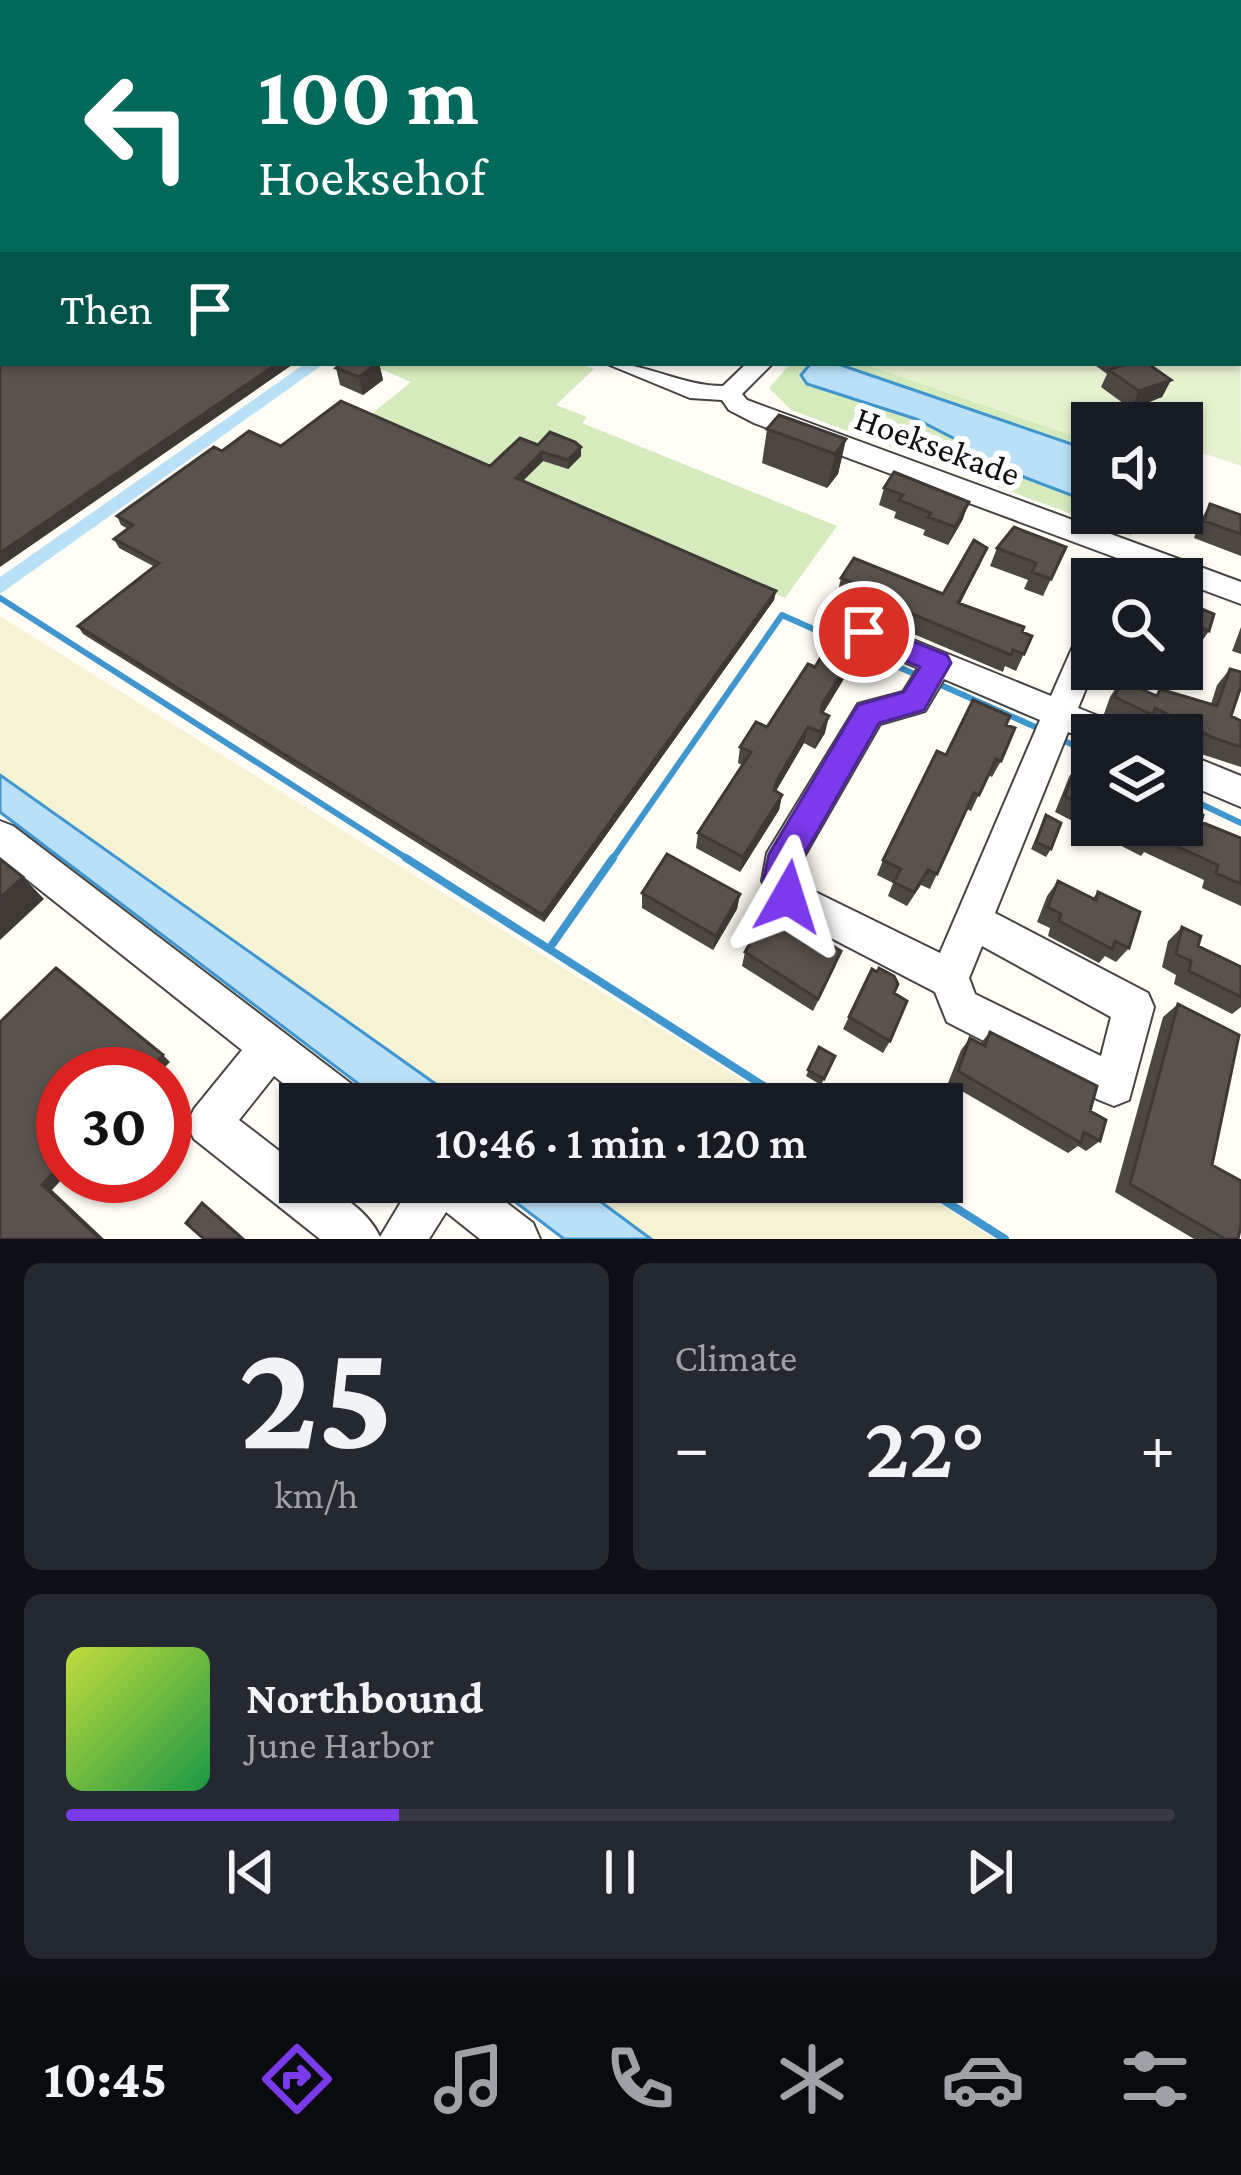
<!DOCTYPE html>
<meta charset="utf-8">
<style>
body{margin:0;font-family:"Crimson Pro",serif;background:#242831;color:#f1f3f6;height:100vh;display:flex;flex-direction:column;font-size:45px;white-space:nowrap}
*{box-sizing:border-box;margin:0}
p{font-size:39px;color:#9ea1a6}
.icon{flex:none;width:66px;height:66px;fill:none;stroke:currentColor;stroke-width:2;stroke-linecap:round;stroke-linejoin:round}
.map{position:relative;height:1239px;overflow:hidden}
.drawer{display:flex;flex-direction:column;gap:24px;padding:24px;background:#0d0f14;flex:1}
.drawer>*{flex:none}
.hud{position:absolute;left:0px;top:0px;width:1242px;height:366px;box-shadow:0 3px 9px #0004;background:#00695c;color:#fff;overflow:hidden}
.tools{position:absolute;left:1071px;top:402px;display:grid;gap:24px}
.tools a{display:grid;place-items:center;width:132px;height:132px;border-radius:0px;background:#171b24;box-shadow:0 3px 9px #0004;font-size:60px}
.speed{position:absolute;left:36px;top:1047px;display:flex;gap:24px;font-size:60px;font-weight:700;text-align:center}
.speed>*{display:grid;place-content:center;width:156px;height:156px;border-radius:50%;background:#171b24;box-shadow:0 3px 9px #0004;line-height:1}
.speed .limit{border:18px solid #d22;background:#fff;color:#111}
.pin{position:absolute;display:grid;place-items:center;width:102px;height:102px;color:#fff;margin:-51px;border:6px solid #fff;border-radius:50%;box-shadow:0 3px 12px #0007}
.me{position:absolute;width:132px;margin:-66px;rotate:6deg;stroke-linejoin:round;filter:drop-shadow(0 0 9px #0008)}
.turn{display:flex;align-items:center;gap:42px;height:252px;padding:0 60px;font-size:54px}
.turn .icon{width:156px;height:156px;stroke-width:2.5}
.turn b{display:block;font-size:84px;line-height:102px}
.then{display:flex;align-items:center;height:114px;padding:0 60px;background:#0003;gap:24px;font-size:45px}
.big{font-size:90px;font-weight:600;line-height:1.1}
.drawer .card{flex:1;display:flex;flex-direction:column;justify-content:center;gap:18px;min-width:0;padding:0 42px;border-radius:18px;background:#242831}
.drawer .dial{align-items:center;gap:0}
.dial b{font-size:156px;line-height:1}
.song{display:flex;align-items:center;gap:36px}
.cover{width:144px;height:144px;border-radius:18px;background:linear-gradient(135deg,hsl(70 70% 55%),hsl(140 70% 35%))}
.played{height:12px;border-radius:6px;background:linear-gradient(90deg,#7c3aed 30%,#363941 30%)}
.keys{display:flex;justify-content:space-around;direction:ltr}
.heat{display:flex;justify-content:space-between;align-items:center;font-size:66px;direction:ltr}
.drawer .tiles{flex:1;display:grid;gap:24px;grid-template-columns:1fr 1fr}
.card:last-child{grid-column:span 2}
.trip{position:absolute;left:279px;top:1083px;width:684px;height:120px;border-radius:0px;background:#171b24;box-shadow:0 3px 9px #0004;font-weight:600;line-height:120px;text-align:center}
.tab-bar{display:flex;height:192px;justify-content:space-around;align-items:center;background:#090b0e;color:#9ea1a6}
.tab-bar .icon{width:84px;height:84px}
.tab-bar .current{color:#7c3aed}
.tab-bar b{font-size:54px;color:#f1f3f6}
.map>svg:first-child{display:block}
</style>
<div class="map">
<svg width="1241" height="1239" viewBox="0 0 1241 1239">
<rect width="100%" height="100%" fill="#fffdf5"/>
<path fill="#f6f3d4" d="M0,616L781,1104H464L0,775Z
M574,1182H905L995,1239H651Z"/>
<path fill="#d5ebbd" d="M221,0H698L712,3H213Z
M367,363H577L594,369L556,405L587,417L582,423L837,526L785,598L369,416L411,382Z
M791,363H811L807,384L916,419L955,439L976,459L1092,503V513H1120L1139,520L1131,536L791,410L769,388Z
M835,363H862L1092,442V451Z"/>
<path fill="#e6f2cf" d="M1239,118L1241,466L1182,446V423H1092V442L862,363H1239Z"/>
<path fill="#b9e0f7" stroke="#3f96cf" stroke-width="3" d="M811,363H835L1092,451V503L976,459L955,439L916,419L807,384L801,375Z
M0,775L464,1104H385L0,812Z
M489,1182H574L651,1239H564Z"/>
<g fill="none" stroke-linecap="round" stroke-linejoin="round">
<path stroke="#3f96cf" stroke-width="6" d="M0,598L411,861
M934,682L1040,729
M1062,740L1092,753
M1182,795L1241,823
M611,861L782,615L921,677"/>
<path stroke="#3f96cf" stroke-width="8" d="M406,858L549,949
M613,858L549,949L792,1104
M915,1182L1005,1239"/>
<path fill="#b9e0f7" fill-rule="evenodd" d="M306,363H325L0,594V577Z"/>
<g stroke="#444" stroke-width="4">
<path id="minor" d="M861,0H875L859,3Z
M1239,86H1241V96H1239Z
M3,99V109L0,110V100Z
M0,127L3,128V138L0,137Z
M605,363C647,363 682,386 723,386L747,363H773L742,394L747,400L1241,582V604L754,423L729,410L722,400L690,398Z
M864,620L1051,696L1081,628L1092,624L1094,669L1078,708L1121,725L1126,735H1092V742L1068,732L995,913L1148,993L1154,1007L1129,1100L1114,1106L1099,1100L947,1022L935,992L775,909L762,881L767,853L858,704L903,692L918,668L853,640L849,632L853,624ZM944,679L1040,720L940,953L801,885L798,867L880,724L925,711ZM982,946L1111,1017L1101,1056L975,994L969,978Z
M1182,752L1241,776V807L1182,782Z
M0,821L13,826L358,1089L364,1104H309L274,1076L239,1120L300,1167V1182C329,1182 368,1210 380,1237L413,1182H480L533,1223L540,1239H480L446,1212L429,1239H320L194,1139L187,1124L194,1109L242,1050L0,858Z"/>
</g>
<path stroke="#333" stroke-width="3" stroke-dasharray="6 3" stroke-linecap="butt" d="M100,0L111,3
M769,0L784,3
M787,0H793
M177,3L185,0
M186,3L194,0
M197,3L205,0
M800,3L805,0"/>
<use href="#minor" fill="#fff" fill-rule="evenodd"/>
</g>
<path fill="#4d4742" d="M884,0H1104L1103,3H892Z
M379,363L383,380L363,395L340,385L336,368Z
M1092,363H1159L1151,366L1171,380L1162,397L1131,409L1101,387L1107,374Z
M767,429L846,439L838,474L827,488L762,463Z
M538,445L581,456L568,469L543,461L523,481L776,591L774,600L544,922L83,634L78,626L155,567L119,548L114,539L128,529L121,525L117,516L222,451L281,446L490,466Z
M884,488L963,519L948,545L923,535L925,530L894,518L896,512L879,505Z
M1210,504L1241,515V556L1194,538L1200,521Z
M1066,547L1043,596L1024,589L1028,580L990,566L997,548Z
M987,548L960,604L1032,636L1016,671L1005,666L1003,672L843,604L845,599L837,595L841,578L943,594Z
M1182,591L1190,613L1182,625Z
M1197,607L1209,631L1197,648L1182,642L1185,624Z
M1241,627V654L1232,651Z
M853,655L848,672L823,713L825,733L815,749L804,743L776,791L782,795L779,810L740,872L696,848L698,833L742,765L738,763L740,747L767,727Z
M1230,669L1231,716L1241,721V767L1201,754L1182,744V735H1165L1146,725L1141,731L1104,714L1110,697L1121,680L1156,695L1160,689L1211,704L1217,685Z
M1006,725L1001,761L992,777L988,775L971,811L967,809L930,889L921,885L907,906L888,896L893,883L877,875L883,860L946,755Z
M1079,761L1092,767V825H1182L1201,822L1241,838V906L1202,888L1204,880L1144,852L1141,856L1055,812L1069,777Z
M1046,815L1051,849L1046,857L1031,849Z
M1058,881L1093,898L1098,892L1129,948L1116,962L1105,956L1099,963L1048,936L1050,928L1037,922L1047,896Z
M642,893L740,894L737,909L713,950L642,908Z
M1182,927L1198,946L1241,967V1007L1232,1014L1174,984L1176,975L1162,967L1168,941Z
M745,952L836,965L813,1011L742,966Z
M872,969L894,993L890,1041L883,1053L843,1029Z
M1178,1004L1212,1165L1238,1239H1194L1115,1192L1163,1017Z
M990,1032L1090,1111L1100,1141L1086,1151L1078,1146L1068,1153L948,1083L961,1050L970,1038L980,1044Z
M819,1047L835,1056L821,1085L806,1076Z"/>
<path fill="#3f3936" d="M924,0H961L960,3H924Z
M1060,0H1104L1103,3H1059Z
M278,363H295L0,567V553Z
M379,363L383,380L363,395L359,377Z
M1171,380L1162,397L1131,409L1139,391Z
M846,439L838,474L827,488L835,454Z
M581,447V456L568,469V460Z
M542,452L543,461L517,486L516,478Z
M969,502L963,519L948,545L955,527Z
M987,548L980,565L951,620L958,603Z
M776,591L774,600L544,922L543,915Z
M853,655L848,672L819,720L823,703Z
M829,716L825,733L815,749L820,732Z
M808,727L804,743L773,796L777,780Z
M782,795L779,810L740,872L743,857Z
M23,877L44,899L0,940V898Z
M740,894L737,909L713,950L716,936Z
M163,1055L170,1062L158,1074H145Z
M63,1163V1176H65L52,1190L104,1239H100L42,1185Z"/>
<path fill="#5a524d" stroke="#3f3936" stroke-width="3" d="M0,182H3V363H278L0,553Z
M342,363H378L359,377L336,368Z
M1128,363H1147L1171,380L1139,391L1109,370Z
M341,401L490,466L520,438L538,445L550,432L575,442L581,447L568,460L542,452L516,478L776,591L543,915L78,626L159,563L114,539L133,525L117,516L214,447L222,451L249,431L281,446Z
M779,415L846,439L835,454L767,429Z
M894,472L969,502L955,527L928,517L931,513L899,500L903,495L884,488Z
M1210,504L1241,515V534L1204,521Z
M1014,527L1066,547L1051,579L1032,572L1036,563L997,548Z
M974,540L987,548L958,603L1024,627L1022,632L1032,636L1024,654L1013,650L1011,655L847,587L851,582L841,578L854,558L943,594Z
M1182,591L1196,596L1190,613L1182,610Z
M1197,607L1214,614L1209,631L1191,624Z
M832,639L852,648L853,655L823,703L821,712L829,716L820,732L808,727L777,780L774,790L782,795L743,857L698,833L751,752L740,747L756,722L767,727L808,664L815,667Z
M1230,669L1241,672V686L1231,716L1241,721V747L1214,738L1155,708L1153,715L1115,697L1121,680L1157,696L1160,689L1217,706Z
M973,700L1010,716L1006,725L1015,728L1001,761L996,759L979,795L974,793L937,874L928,870L914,892L894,882L901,869L883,860L937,751L946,755Z
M1079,761L1092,767V810L1065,796Z
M1182,805L1203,815L1201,822L1241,838V884L1216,873L1218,865L1154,836L1153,840L1123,825H1182Z
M1046,815L1061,823L1051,849L1036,842Z
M667,854L740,894L716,936L642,893Z
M0,859L23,877L0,898Z
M1058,881L1096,900L1098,892L1140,912L1129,948L1115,941L1112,949L1059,921L1061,914L1048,907Z
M770,907L841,951L818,999L745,952Z
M1182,927L1201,936L1198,946L1241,967V997L1189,971L1191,961L1176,954Z
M56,968L163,1055L145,1074H63V1163L42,1185L100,1239H0V1022Z
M879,968L894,976L898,984L894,993L907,1001L890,1041L849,1017L872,969L877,972Z
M1178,1004L1239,1035L1212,1165L1241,1181V1225L1238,1239H1225L1130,1184Z
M990,1032L1097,1086L1090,1111L1106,1120L1100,1141L1084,1132L1081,1143L958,1071L970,1038L985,1046Z
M819,1047L835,1056L824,1079L808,1070Z
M202,1203L243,1239H204L186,1223Z"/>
<path fill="#7c3aed" stroke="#51269a" stroke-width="3" d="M864,622L947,655L951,663L924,710L879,723L797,867L805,897L800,908L788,913L776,908L763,881L769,854L858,705L904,692L920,667L854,640L850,632L854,625Z"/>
<g text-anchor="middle" stroke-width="12" stroke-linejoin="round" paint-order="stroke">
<g font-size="36" fill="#111" stroke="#fff">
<text transform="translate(938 445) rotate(20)" y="13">Hoeksekade</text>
</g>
</g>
</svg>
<div class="tools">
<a><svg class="icon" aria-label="sound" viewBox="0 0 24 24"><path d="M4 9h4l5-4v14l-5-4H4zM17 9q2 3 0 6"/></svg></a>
<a><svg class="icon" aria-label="search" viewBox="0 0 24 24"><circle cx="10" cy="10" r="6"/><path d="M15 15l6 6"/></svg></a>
<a><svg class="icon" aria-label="layers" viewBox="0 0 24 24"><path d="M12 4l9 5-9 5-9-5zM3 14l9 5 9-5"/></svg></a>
</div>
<div class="speed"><div class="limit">30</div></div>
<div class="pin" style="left:864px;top:632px;background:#d93025"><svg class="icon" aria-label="arrive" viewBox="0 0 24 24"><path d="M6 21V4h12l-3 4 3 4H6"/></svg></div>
<svg class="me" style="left:788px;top:897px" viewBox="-20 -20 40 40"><path d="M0-17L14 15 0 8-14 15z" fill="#7c3aed" stroke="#fff" stroke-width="4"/></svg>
<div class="trip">10:46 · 1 min · 120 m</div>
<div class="hud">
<div class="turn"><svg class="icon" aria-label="left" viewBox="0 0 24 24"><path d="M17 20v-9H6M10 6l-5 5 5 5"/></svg><div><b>100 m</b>Hoeksehof</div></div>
<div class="then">Then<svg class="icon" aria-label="arrive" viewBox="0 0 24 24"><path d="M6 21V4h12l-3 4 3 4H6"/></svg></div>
</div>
</div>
<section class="drawer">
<div class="tiles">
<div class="card dial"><b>25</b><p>km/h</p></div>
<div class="card"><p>Climate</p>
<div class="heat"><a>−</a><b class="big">22°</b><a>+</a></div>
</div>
<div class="card">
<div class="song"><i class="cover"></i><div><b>Northbound</b><p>June Harbor</p></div></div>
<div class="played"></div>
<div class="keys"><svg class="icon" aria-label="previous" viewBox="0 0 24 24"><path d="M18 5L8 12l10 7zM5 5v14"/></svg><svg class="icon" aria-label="pause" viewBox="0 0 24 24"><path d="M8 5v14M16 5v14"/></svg><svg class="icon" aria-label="next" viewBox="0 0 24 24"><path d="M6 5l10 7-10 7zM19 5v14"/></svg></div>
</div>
</div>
</section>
<nav class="tab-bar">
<b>10:45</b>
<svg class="icon current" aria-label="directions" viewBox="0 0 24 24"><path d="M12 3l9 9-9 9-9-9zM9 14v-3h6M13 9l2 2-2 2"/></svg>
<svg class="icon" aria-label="music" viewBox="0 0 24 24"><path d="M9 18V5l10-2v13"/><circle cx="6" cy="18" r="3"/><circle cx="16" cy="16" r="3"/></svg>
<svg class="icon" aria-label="phone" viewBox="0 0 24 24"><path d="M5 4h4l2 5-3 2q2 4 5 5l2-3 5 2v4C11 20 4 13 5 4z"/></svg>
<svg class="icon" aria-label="climate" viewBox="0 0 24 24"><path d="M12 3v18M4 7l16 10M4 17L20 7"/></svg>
<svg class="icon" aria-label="car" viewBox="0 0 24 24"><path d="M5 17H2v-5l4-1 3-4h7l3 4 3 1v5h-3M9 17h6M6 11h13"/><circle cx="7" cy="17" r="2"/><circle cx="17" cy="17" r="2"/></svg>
<svg class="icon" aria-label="filters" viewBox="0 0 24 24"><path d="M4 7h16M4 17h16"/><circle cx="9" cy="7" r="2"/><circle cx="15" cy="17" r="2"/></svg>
</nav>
